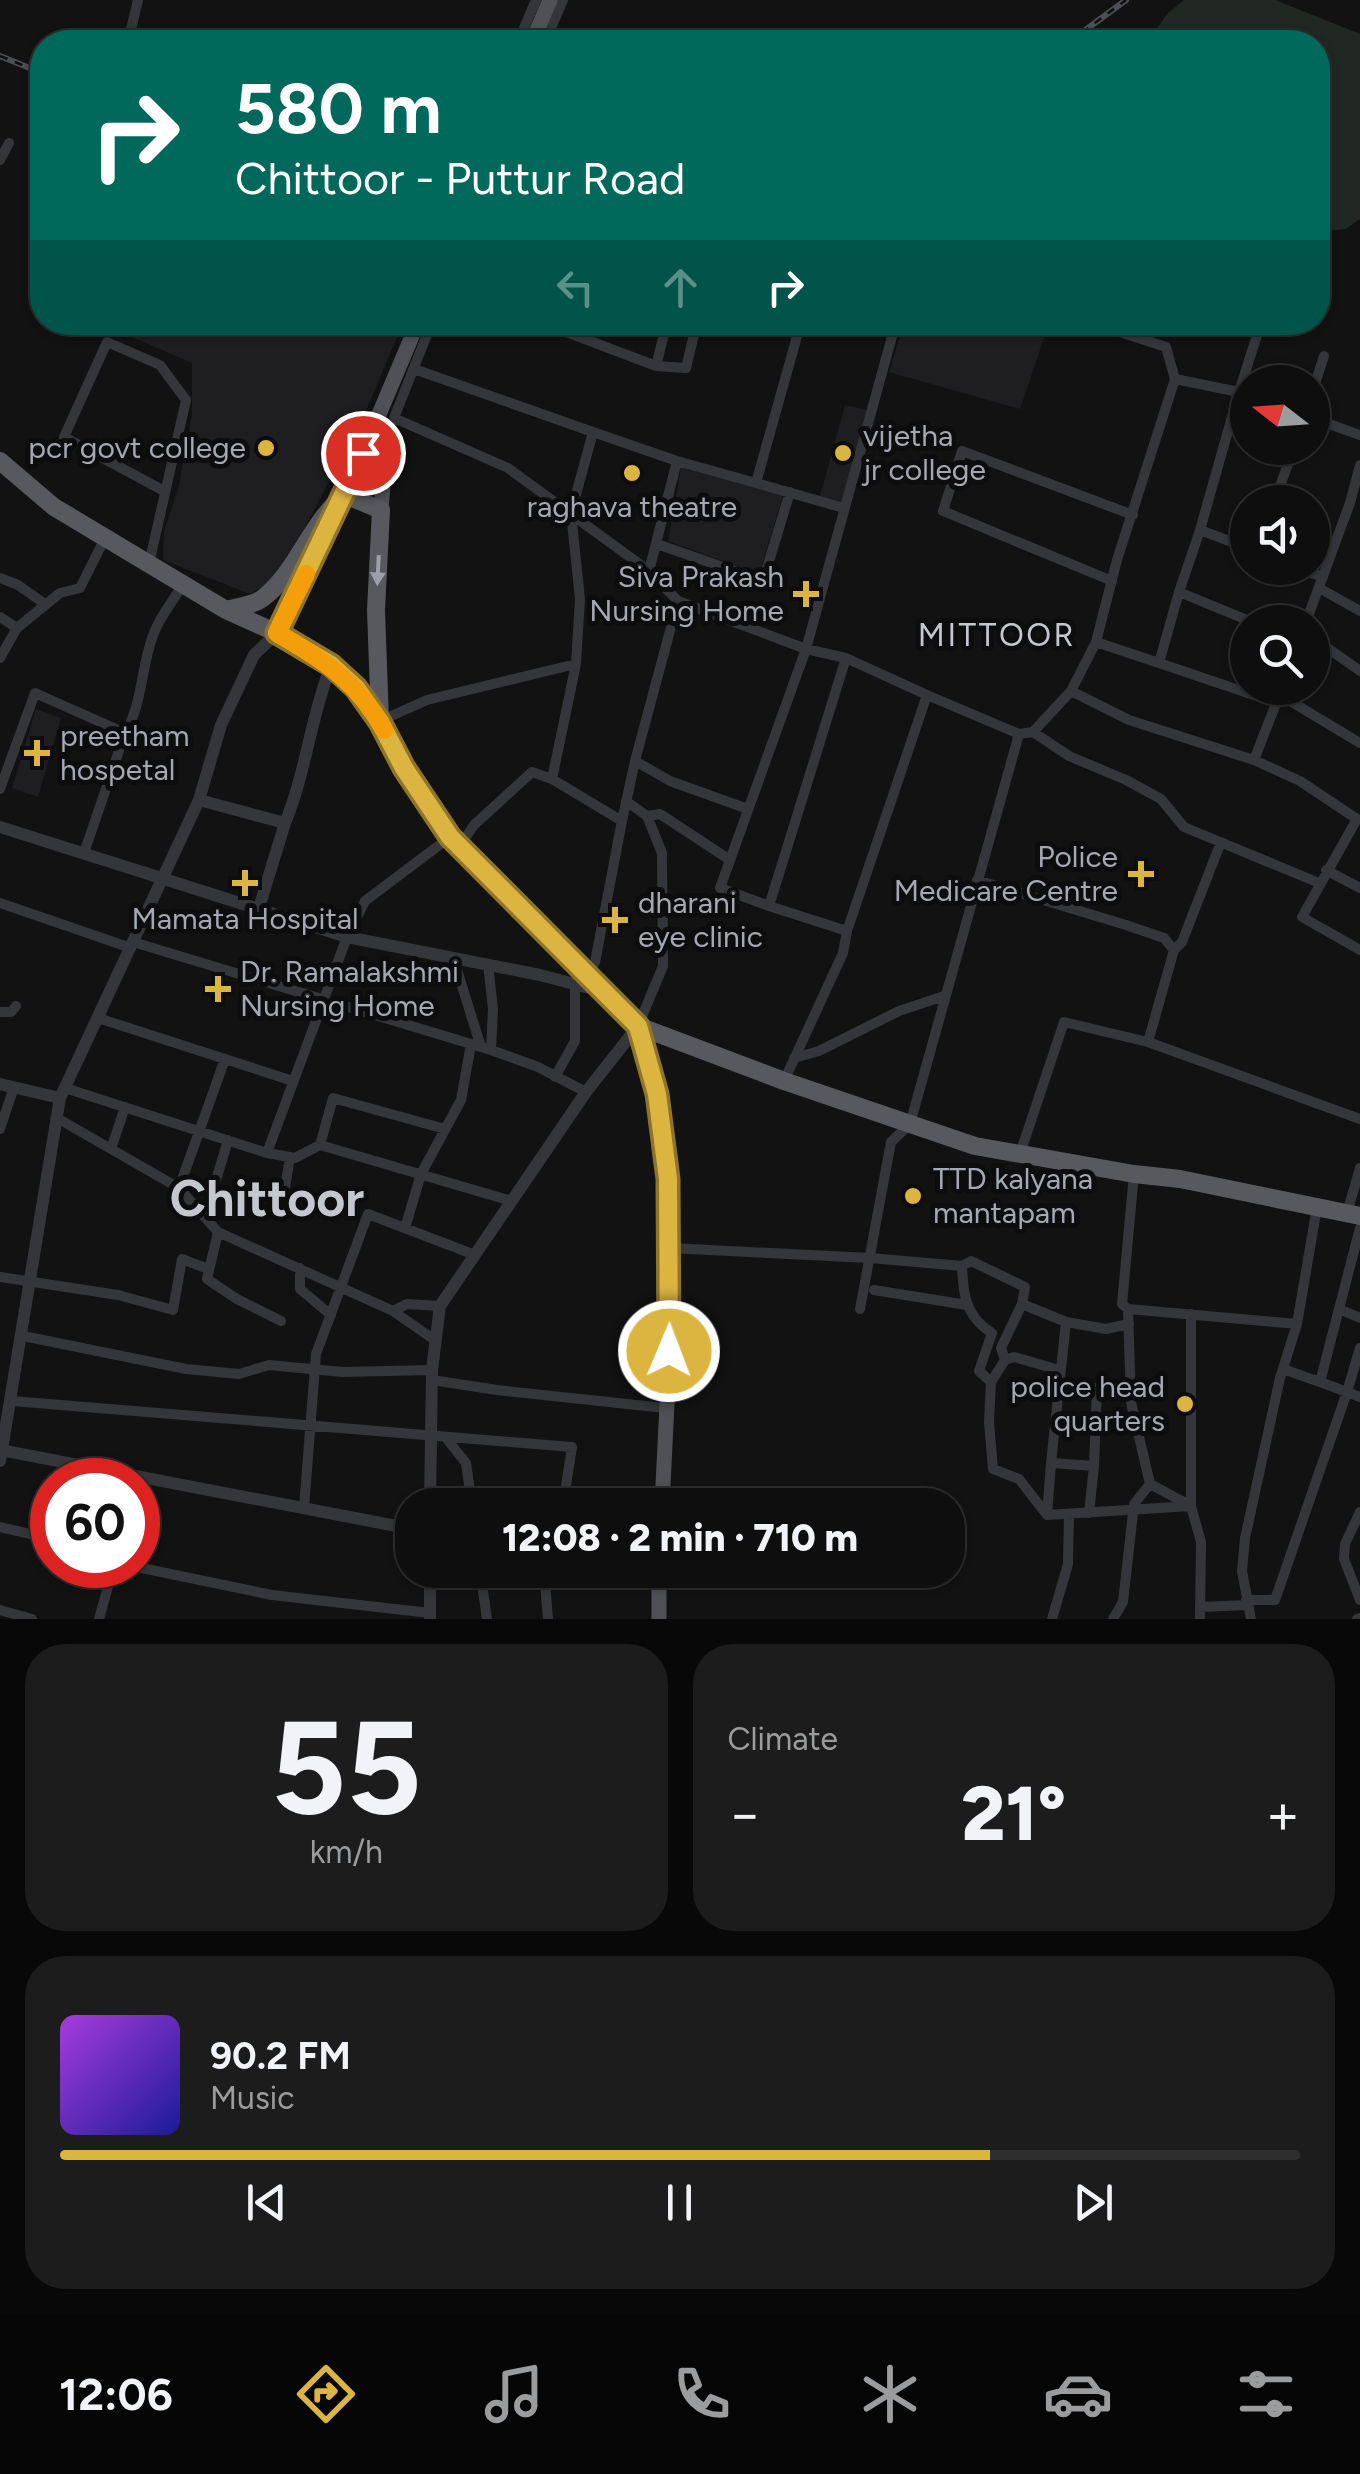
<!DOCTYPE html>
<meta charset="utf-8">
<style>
body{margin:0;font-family:Figtree,sans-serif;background:#1c1c1c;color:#f1f3f6;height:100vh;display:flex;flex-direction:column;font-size:38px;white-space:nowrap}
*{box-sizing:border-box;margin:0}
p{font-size:32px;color:#9b9c9e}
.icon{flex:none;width:55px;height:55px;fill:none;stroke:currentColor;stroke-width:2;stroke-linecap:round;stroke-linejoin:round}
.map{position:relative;height:1619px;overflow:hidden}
.drawer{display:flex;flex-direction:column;gap:25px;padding:25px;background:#080808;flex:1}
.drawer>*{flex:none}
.top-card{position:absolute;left:30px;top:30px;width:1300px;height:305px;border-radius:40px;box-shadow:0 2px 8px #0004,0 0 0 2px #2e2e2e;background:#00695c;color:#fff;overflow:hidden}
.needle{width:65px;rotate:287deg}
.buttons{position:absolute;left:1230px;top:365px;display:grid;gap:20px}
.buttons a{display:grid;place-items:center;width:100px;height:100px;border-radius:50%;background:#0e0e0e;box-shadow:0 2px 8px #0004,0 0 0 2px #2e2e2e;font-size:50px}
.speed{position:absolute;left:30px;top:1458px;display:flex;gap:20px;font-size:50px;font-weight:700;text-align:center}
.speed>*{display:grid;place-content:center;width:130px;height:130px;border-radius:50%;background:#0e0e0e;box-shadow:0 2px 8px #0004,0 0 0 2px #2e2e2e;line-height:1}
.speed .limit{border:15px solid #d22;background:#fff;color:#111}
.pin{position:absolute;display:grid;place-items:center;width:85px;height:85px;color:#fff;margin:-42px;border:5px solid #fff;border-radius:50%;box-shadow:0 2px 10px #0007}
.me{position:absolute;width:110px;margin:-55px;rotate:1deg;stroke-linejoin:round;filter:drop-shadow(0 0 8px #0008)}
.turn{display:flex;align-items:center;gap:35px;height:210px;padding:0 40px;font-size:45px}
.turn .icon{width:130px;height:130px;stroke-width:2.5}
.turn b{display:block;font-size:70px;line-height:85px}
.lanes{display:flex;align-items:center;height:95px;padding:0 40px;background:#0003;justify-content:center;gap:50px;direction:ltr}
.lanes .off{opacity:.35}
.big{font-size:75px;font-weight:800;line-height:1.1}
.drawer .tile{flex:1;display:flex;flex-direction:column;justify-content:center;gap:15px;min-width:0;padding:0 35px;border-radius:40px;background:#1c1c1c}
.drawer .dial{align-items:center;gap:0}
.dial b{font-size:130px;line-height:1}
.song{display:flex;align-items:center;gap:30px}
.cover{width:120px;height:120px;border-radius:15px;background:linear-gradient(135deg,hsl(280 70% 55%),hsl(240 70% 35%))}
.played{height:10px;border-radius:5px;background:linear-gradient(90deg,#dcb440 75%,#2e2e2e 75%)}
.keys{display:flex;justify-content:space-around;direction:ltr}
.heat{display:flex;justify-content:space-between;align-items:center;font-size:55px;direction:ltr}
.drawer .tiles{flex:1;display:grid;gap:25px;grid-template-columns:1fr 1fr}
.tile:last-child{grid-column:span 2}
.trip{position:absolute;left:395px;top:1488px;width:570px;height:100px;border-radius:40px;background:#0e0e0e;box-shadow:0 2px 8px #0004,0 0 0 2px #2e2e2e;font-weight:800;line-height:100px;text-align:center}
.dock{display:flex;height:160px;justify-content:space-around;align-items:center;background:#060606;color:#9b9c9e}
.dock .icon{width:70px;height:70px}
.dock .active{color:#dcb440}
.dock b{font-size:45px;color:#f1f3f6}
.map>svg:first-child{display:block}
</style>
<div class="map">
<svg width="1360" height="1619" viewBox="0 0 1360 1619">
<rect width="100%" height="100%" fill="#121213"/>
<path fill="#1e1e20" d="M97,322L403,323L363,418L305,527L286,573L250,594L163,560L164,532L178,489L192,414V363Z
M904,323H1049L1020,409L889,372Z
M845,405L867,410L842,504L820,496Z
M681,467L783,495L759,574L668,541Z
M36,709L61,718L38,797L12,788Z"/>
<path fill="#212722" d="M1184,0H1275L1360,34V219L1346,229L1318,232V42H1147L1168,13Z"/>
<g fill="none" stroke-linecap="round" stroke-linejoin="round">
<path stroke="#35363a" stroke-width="10" d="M128,42L138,0
M518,42L536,0
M545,42L563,0
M0,160L9,143
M540,322L656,366L667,322
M801,322L756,483L844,508
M1089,322L1166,347L1175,379
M656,366L686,368L697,322
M414,369L593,432
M1312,393L1324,356
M1248,395L1239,392L1200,530L1248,548
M394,418L432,322
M1312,418L1360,435
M372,451L384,448L394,418L508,468L649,571
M1274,502L1294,448
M657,544L763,581L790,492
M149,564L186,400L160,365L107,342L64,437L164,491
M1297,568L1323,577
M0,578L18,585L45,604
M1112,581L943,511L962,451L1133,515
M1319,588L1360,611
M1179,592L1200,530
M678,601L649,571L677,461L756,483
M0,617L17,628
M1306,622L1350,503L1360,465
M1312,637L1360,671
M1096,642L1159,663L1179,592L1252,622
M0,658L17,628L60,593L80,588L105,538
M1159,663L1277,703
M576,664L552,779L622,821L595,962L587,976
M1282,688L1254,760L1300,781L1357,819L1302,917L1360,950
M1280,695L1360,743
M380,721L427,700L576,664L580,599L571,513L593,432L677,461
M1033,732L1071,691
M1254,760L1129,720L1071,691L1096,642L1117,560L1175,379L1239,392L1259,329
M0,789L35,693L125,733C143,704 141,664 154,633C160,616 174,600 183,584
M626,801L647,816L662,853L663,966L638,1026
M748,809L670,781L635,761L678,601L806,649L896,322
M647,816L660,814L730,860
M622,821L635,761
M459,847L474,825L532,772L552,779
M84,853L125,733
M1326,870L1360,888
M977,880L1126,925L1164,938L1174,950
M0,903L131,948
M769,906L720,888L806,649L846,658
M847,931L769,906L846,658L927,695
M133,942L491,1050L538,1067L586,1092
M453,957L481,1047
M488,964L493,1009L491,1050
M0,1012H11L16,1006
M98,1018L293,1081
M1148,1042L1174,950L1182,942L1221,842
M794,1058L819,1051L899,1011L944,996
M555,1077L575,1041V984
M784,1081L843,953L847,931L927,695L1019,734
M65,1088L267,1153L347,937L365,901L450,837
M57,1118L179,1188L218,1232L393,1311L436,1341
M0,1129L14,1087
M320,1145L333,1098L445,1129
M111,1149L125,1107
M267,1153L295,1158L320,1145L512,1201
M1020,1154L1064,1022L1148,1042L1360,1119
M1134,1174L1122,1304L1128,1309L1297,1324
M179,1188L225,1059
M283,1200L290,1157
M1347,1213L1360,1168
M205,1217L228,1140
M405,1228L421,1174L461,1100L471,1044
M218,1232L207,1279L237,1299L281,1321
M669,1248L870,1258L962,1266
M300,1268V1289L331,1315
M0,1277L118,1295L173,1310L182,1259L208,1269
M874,1290L967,1305
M860,1309L891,1142L910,1124L1019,734L1033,732L1069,756L1126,780L1161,799L1184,827L1319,883
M1128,1309L1131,1402L1150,1484L1191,1506L1201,1542L1200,1619
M1339,1309L1360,1318
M393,1311L407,1304L440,1306
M1066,1322L1106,1329L1129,1324
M23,1336L186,1369L239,1374L269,1365L342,1372L432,1370
M1360,1348L1347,1392L1360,1397
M1005,1360L1001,1348L1022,1304
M1283,1369L1320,1382
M432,1380L497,1390L665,1408
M991,1382L1005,1360L1014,1357L1059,1370
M12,1401L572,1447L563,1505
M446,1438L466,1463L472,1505
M1094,1466L1097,1388
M304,1508L316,1354L368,1214L475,1255
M1360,1512L1345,1544L1344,1559L1360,1600
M1089,1513L1094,1466L1051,1463L1066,1322L1022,1304L1025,1287L971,1261L962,1266C963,1295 966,1317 992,1333L979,1371L991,1382L989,1422L993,1469L1019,1479L1047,1515L1191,1506V1314
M1047,1515L1051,1463
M0,1527L52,1539
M127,1565L272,1595L430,1613
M480,1570L487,1619
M544,1570L548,1619
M1246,1600H1275L1347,1392L1320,1382L1360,1228
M1200,1607L1248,1605
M0,1610L32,1619
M99,1619L114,1565
M1052,1619L1068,1564L1069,1514
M1113,1619L1123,1602L1134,1504L1150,1484
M1251,1619L1242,1571L1245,1538L1280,1378L1297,1324L1317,1207
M1357,1619L1360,1618"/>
<path stroke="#35363a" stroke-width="12" d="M199,800L285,823L259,908
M285,823C306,772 311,716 331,665
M0,827L347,937L540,975L601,991
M0,1084L60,1098
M0,1450L412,1529
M0,1461L60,1098L199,800L221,725L254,655L277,633
M430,1505L432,1370L440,1306L586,1092L638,1026
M533,1570L543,1573
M430,1619V1570"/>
<path stroke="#505156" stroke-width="15" d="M532,42L550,0
M376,436L374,451L383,485L381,510
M277,633L345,495L418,322
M638,1026L657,1094L668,1179L671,1323L662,1505
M659,1570V1619"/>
<path stroke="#58595f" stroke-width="18" d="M0,461L54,507L226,610L277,633L331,665L356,688L380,721L404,768L450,837L638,1026L784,1081L975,1146L1134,1174L1180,1179L1360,1216
M226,610C237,607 254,605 263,598C299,570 310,522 345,495L381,510L376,610L380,721"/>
<g stroke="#4e4f54" stroke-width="6">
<path id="rail" d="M1069,42L1126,0
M0,56L42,73"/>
</g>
<use href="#rail" stroke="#0d0d0e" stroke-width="2.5" stroke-dasharray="8" stroke-linecap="butt"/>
</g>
<defs><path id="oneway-solid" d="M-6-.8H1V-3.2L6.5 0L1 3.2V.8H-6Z" transform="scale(2.5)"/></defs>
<use fill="#9da0aa" href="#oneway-solid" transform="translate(378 570) rotate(93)"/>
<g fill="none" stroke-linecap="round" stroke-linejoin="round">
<g stroke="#8f752a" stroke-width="25">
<path id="route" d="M363,453L277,633L331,665L356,688L380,722L404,768L450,837L638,1026L657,1094L668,1179L669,1351"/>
</g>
<use href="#route" stroke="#dcb440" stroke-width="18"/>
<path stroke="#f59e0b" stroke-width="18" d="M306,574L277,633C322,659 359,683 384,730"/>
</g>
<g fill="#dcb440" stroke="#0d0d0e" stroke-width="4">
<circle cx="266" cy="448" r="10"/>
<circle cx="843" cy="453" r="10"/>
<circle cx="632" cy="473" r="10"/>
<path d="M801 579h10v10h10v10h-10v10h-10v-10h-10v-10h10z"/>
<path d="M32 738h10v10h10v10h-10v10h-10v-10h-10v-10h10z"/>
<path d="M1136 859h10v10h10v10h-10v10h-10v-10h-10v-10h10z"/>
<path d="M240 868h10v10h10v10h-10v10h-10v-10h-10v-10h10z"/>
<path d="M610 905h10v10h10v10h-10v10h-10v-10h-10v-10h10z"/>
<path d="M213 974h10v10h10v10h-10v10h-10v-10h-10v-10h10z"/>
<circle cx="913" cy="1196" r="10"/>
<circle cx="1185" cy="1404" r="10"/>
</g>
<g text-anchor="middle" stroke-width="10" stroke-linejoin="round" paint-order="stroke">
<g font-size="30" fill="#a5a8b2" stroke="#0d0d0e" text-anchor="start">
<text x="863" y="446">vijetha<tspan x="863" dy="34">jr college</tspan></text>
<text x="246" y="458" text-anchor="end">pcr govt college</text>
<text x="632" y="517" text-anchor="middle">raghava theatre</text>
<text x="784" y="587" text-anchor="end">Siva Prakash<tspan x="784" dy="34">Nursing Home</tspan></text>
<text x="60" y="746">preetham<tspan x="60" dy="34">hospetal</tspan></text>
<text x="1118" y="867" text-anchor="end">Police<tspan x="1118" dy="34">Medicare Centre</tspan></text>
<text x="638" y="913">dharani<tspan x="638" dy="34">eye clinic</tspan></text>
<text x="245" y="929" text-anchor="middle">Mamata Hospital</text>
<text x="240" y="982">Dr. Ramalakshmi<tspan x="240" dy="34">Nursing Home</tspan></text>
<text x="933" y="1189">TTD kalyana<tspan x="933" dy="34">mantapam</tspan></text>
<text x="1165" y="1397" text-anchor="end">police head<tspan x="1165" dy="34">quarters</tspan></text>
</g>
<g font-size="32" letter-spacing="2.5" fill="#c5c7cf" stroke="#0d0d0e">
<text x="997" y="646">MITTOOR</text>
</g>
<g font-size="50" font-weight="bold" fill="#c5c7cf" stroke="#0d0d0e">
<text x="267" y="1216">Chittoor</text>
</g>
</g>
</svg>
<div class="buttons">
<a><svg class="needle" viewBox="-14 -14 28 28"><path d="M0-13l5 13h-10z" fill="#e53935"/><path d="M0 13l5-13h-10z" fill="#9b9c9e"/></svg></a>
<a><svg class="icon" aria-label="sound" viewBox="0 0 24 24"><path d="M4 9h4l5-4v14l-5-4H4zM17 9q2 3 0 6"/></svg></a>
<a><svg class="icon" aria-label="search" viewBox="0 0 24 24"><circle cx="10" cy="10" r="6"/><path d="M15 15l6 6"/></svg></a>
</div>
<div class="speed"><div class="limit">60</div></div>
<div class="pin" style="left:363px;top:453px;background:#d93025"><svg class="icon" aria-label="arrive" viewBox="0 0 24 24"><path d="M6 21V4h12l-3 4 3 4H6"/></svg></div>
<svg class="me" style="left:669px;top:1351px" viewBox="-20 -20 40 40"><circle r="17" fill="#dcb440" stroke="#fff" stroke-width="3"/><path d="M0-11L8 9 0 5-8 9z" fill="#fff"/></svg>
<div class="trip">12:08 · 2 min · 710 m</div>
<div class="top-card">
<div class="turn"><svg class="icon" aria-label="right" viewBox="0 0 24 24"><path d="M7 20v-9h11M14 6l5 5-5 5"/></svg><div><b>580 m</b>Chittoor - Puttur Road</div></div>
<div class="lanes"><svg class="icon off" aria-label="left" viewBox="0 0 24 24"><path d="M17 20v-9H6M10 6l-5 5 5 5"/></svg><svg class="icon off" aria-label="ahead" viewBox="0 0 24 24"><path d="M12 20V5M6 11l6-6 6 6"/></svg><svg class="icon" aria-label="right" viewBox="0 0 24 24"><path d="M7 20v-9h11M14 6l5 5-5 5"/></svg></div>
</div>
</div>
<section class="drawer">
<div class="tiles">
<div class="tile dial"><b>55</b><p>km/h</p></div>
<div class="tile"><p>Climate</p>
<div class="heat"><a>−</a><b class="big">21°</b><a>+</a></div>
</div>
<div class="tile">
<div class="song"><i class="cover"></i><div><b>90.2 FM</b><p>Music</p></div></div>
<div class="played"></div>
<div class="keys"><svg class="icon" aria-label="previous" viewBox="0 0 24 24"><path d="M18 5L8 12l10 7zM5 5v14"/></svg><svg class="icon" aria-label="pause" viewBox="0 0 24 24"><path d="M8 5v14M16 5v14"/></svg><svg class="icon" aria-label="next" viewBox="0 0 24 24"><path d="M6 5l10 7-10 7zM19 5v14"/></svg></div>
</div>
</div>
</section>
<nav class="dock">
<b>12:06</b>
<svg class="icon active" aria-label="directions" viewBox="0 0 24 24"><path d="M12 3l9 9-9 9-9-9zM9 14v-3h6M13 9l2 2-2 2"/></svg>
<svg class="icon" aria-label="music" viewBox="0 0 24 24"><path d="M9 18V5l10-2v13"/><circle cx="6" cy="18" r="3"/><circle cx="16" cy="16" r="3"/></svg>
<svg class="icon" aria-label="phone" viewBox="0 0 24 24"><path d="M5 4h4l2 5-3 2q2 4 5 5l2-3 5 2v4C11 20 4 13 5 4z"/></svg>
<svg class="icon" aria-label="climate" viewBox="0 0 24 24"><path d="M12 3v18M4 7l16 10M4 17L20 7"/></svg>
<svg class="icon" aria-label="car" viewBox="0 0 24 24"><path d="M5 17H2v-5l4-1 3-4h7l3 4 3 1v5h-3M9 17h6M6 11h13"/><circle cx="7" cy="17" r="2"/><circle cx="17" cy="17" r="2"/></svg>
<svg class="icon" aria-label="filters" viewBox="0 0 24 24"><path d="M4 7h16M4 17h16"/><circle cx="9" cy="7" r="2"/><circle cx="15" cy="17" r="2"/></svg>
</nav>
